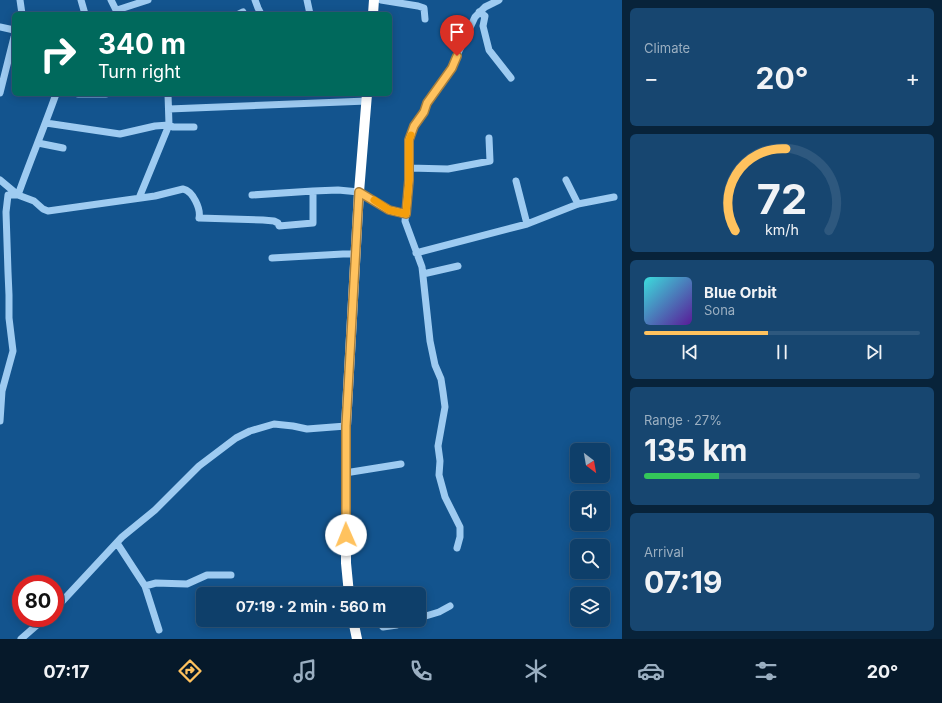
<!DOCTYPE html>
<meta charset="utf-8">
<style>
body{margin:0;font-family:Inter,sans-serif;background:#174670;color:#f1f3f6;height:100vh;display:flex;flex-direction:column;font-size:15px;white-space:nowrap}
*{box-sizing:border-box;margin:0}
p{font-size:13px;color:#9bafc1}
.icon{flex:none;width:22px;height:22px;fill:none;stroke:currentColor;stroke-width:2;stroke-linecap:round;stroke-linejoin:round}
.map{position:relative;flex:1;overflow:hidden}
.sheet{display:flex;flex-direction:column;gap:8px;padding:8px;background:#08233a;width:320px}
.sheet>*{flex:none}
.guide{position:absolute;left:12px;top:12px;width:380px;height:84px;border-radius:6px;box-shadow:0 2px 10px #0003,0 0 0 1px #2e587e;background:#00695c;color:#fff;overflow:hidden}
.needle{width:26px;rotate:149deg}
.controls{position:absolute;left:570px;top:443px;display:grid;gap:8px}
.controls a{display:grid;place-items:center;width:40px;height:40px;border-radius:6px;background:#0e3f6a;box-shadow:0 2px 10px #0003,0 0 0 1px #2e587e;font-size:20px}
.speed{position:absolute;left:12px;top:575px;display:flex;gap:8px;font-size:20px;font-weight:700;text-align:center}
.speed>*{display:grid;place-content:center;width:52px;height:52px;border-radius:50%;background:#0e3f6a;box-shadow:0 2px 10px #0003,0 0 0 1px #2e587e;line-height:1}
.speed .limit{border:6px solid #d22;background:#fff;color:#111}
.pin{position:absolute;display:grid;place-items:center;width:34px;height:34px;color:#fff;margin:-41px -17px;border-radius:50% 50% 50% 0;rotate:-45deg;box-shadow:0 0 4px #0007}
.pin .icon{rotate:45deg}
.me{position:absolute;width:44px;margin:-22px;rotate:359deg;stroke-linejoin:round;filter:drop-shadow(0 0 3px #0008)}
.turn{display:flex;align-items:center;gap:14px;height:84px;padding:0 20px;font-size:18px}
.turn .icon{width:52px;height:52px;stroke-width:2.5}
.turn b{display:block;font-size:28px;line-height:34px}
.big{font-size:30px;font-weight:700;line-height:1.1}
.sheet .widget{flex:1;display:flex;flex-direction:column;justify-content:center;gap:6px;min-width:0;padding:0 14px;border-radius:6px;background:#174670}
.sheet .dial{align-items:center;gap:0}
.dial svg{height:104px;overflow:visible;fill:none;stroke:#2e587e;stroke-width:7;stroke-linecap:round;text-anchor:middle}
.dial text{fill:#f1f3f6;stroke:none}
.song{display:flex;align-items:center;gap:12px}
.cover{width:48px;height:48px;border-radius:6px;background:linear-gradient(135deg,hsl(180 70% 55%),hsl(270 70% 35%))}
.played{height:4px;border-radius:2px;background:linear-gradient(90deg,#ffc25e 45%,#2e587e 45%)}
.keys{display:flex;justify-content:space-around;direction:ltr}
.heat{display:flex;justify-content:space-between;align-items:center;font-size:22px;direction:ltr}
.charge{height:6px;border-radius:3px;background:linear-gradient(90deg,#34c759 27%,#2e587e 0)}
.trip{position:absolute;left:196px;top:587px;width:230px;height:40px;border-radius:6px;background:#0e3f6a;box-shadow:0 2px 10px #0003,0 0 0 1px #2e587e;font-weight:700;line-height:40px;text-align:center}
.dock{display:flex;height:64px;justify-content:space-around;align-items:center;background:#06192a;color:#9bafc1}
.dock .icon{width:28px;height:28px}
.dock .current{color:#ffc25e}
.dock b{font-size:18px;color:#f1f3f6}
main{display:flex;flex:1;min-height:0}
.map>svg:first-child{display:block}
</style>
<main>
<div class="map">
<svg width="622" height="639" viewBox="0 0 622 639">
<rect width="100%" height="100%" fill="#13548e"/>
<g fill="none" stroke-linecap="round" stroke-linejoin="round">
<path stroke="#9ecbf1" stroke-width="7" d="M20,0L22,14
M81,0L85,14
M111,0L118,14
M255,0L258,8L261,14
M307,0L310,14
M381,0L418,6L424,8L425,19
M117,10L148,0
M479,12L485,16L483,26L489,50L511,78
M239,14L243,12
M0,27L14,30
M0,93L14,37
M78,94H106
M169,109L367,101
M46,123L120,134L155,126L169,125L173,127H194
M38,143L63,148
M409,168L448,169L490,161L489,138
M0,180L18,195L34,201L43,209L48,211L155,196L183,189C193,191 201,209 199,218L263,220L274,221L278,223L279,226L313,223V191
M566,180L578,204
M516,181L527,224
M18,195C30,161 44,128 56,94
M252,195L313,191L338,190L359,192L389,210L406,214
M139,198L169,125L168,94
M416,253L527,224L578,204L614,197
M272,258L343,254H355
M423,274L458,266
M0,421L2,391L13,351L9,318V295L8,272L6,212L8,195H18
M345,473L401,464
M117,543L145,586L159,630
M457,548L460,537V527L445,497L439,475L440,461L438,446L445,407L443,392L441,379L435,365L430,341L422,267L405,221L409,180V140L414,126L424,112L427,103L451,68L475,17L485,7L499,0
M145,586L156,583L187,584L207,575H231
M350,594L367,593L368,594
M55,609L122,537L155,510L199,466L236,438L250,431L274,424L293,426L307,429L346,426
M419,618L439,612L450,606
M377,620L383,627L397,625L413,620
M21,639L45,618"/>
<path stroke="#fff" stroke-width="10" d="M373,14L374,0
M349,594L346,563V426L359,192L367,94
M353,620L357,639"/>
</g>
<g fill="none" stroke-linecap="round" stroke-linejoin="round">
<g stroke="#a67e3d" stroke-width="10">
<path id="route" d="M346,535V426L359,192L389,210L406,214L409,180V140L414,126L424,112L427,103L452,68L457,56"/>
</g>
<use href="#route" stroke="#ffc25e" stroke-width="7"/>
<path stroke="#f59e0b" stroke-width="7" d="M374,200L389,210L406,214L409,180V140L411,135"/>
</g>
</svg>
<div class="controls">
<a><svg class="needle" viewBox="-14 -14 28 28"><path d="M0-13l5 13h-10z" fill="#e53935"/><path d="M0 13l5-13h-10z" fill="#9bafc1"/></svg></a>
<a><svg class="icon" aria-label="sound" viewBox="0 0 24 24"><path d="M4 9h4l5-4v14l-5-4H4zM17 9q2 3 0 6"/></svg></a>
<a><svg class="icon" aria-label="search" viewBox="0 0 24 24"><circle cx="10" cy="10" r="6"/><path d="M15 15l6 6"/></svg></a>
<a><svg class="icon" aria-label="layers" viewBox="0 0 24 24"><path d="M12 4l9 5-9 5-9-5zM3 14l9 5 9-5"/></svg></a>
</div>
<div class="speed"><div class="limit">80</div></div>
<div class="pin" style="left:457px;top:56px;background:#d93025"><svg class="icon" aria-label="arrive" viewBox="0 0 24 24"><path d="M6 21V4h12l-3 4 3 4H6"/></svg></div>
<svg class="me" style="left:346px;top:535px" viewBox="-20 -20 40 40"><circle r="19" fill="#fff"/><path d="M0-13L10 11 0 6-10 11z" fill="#ffc25e"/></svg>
<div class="trip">07:19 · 2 min · 560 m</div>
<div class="guide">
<div class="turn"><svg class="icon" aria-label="right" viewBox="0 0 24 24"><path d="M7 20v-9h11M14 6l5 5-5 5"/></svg><div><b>340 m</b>Turn right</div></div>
</div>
</div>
<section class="sheet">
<div class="widget"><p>Climate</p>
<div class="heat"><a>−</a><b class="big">20°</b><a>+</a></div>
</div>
<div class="widget dial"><svg viewBox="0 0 100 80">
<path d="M14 69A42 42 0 1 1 86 69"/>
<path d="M14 69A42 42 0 0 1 53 6" stroke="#ffc25e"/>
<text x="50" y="56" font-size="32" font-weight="700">72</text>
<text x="50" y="72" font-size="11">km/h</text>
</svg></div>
<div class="widget">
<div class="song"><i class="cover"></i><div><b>Blue Orbit</b><p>Sona</p></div></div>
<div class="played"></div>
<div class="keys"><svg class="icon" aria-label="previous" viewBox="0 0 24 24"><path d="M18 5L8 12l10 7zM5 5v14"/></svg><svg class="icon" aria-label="pause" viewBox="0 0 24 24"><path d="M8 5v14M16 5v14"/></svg><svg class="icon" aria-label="next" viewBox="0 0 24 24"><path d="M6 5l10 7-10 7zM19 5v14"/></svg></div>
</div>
<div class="widget"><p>Range · 27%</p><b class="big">135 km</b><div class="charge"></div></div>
<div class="widget"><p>Arrival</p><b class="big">07:19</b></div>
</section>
</main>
<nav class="dock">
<b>07:17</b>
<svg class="icon current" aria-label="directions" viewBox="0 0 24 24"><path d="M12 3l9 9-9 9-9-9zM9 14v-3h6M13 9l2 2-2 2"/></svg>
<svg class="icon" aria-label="music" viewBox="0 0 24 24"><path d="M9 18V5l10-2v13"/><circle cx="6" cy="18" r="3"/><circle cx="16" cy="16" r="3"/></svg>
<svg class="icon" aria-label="phone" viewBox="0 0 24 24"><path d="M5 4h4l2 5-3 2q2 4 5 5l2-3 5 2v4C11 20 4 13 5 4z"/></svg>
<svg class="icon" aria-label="climate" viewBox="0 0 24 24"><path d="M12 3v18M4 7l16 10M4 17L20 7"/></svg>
<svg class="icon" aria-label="car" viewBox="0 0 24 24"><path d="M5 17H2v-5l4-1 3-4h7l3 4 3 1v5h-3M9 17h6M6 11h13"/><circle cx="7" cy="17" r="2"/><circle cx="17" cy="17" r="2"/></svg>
<svg class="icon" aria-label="filters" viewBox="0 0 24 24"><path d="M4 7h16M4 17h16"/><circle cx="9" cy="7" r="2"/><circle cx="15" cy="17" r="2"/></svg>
<b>20°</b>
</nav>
